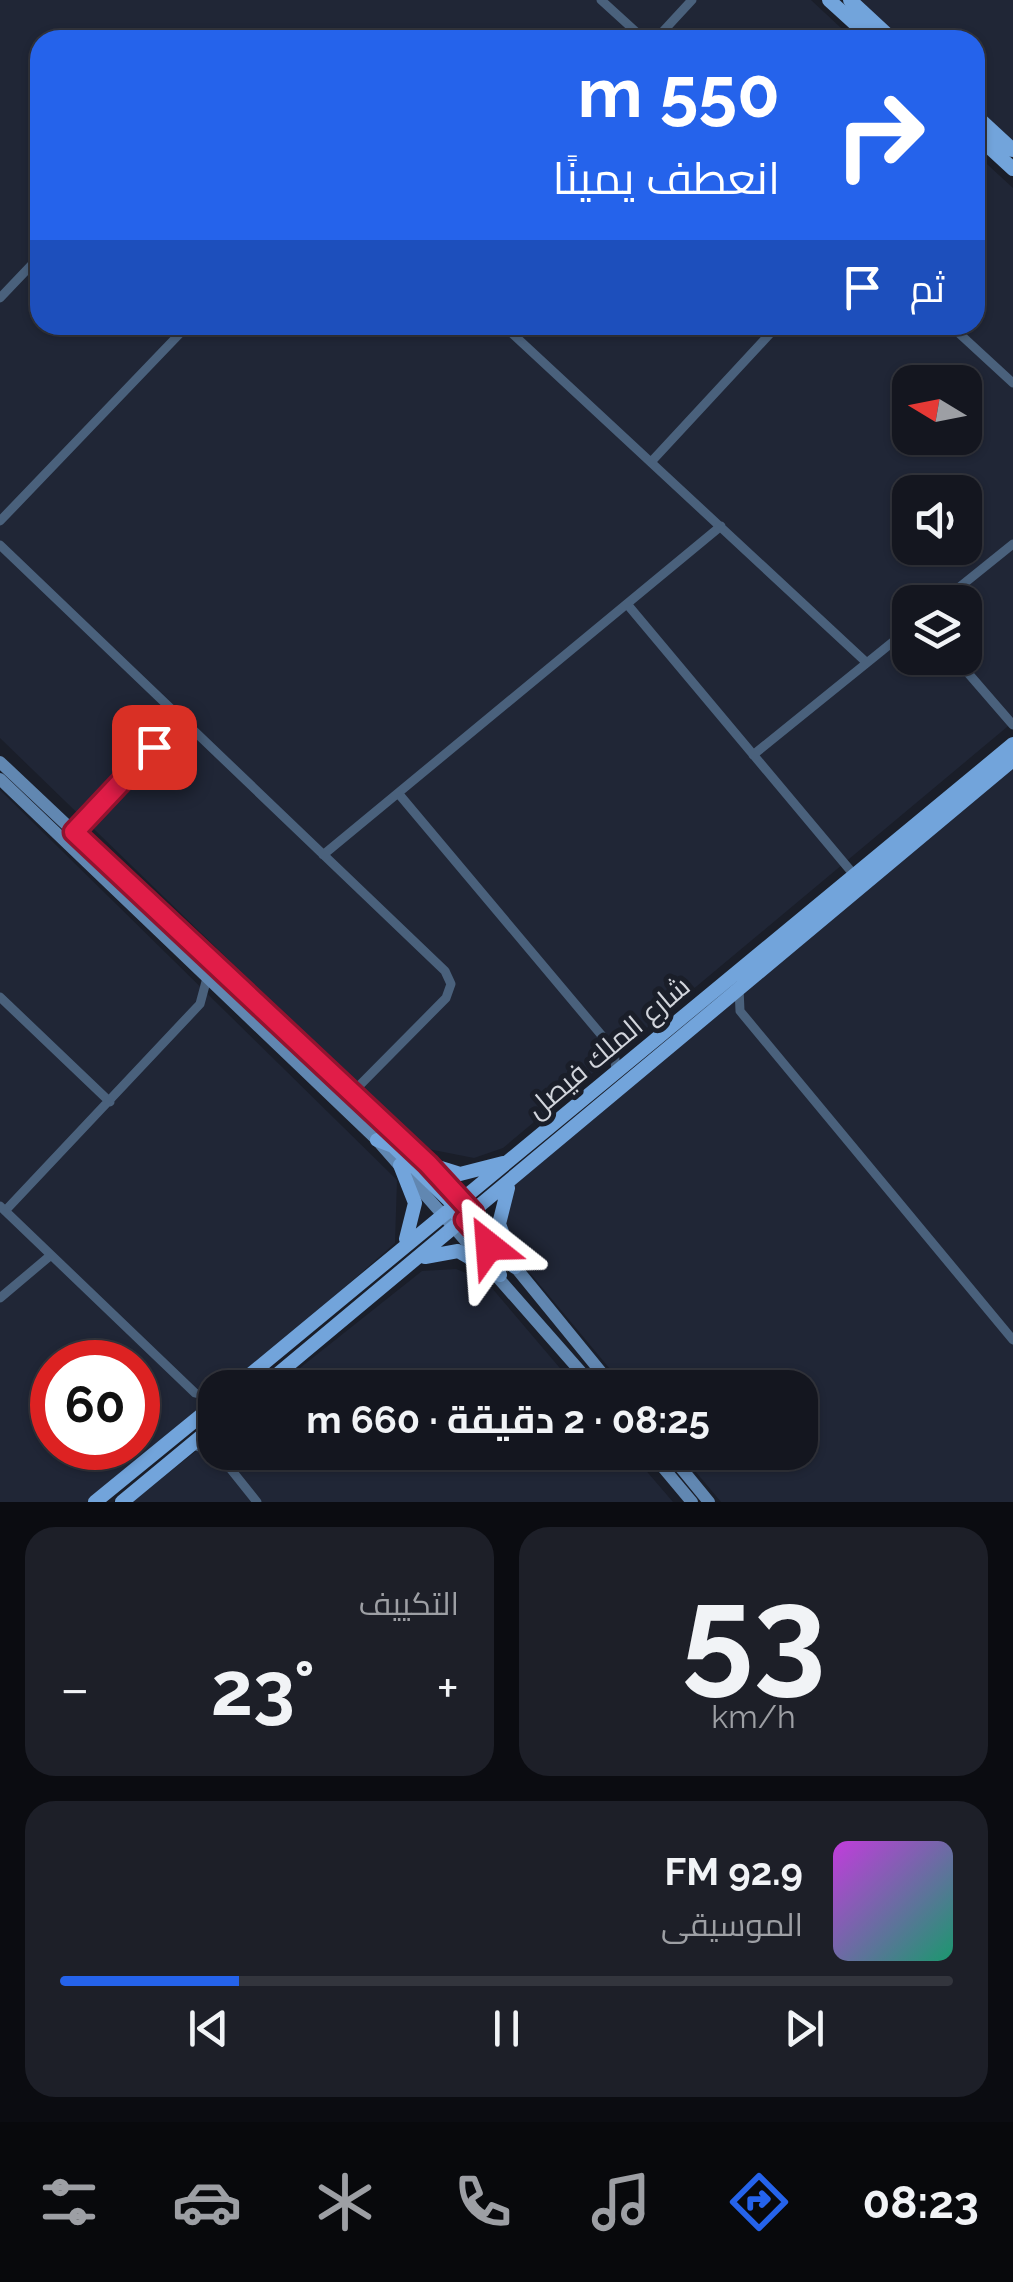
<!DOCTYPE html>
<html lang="ar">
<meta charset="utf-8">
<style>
body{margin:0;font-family:Raleway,Cairo,sans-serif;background:#1d1f28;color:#f1f3f6;direction:rtl;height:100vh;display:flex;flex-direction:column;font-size:38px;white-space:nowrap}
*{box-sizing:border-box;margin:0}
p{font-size:32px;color:#9d9fa4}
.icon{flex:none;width:55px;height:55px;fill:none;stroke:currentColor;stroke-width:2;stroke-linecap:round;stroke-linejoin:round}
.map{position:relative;height:1502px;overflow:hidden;direction:ltr}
.details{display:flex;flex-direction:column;gap:25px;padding:25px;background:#0b0c11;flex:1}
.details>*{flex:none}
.hud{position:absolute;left:30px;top:30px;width:955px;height:305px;border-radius:30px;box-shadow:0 2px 8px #0004,0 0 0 2px #33353d;direction:rtl;background:#2563eb;color:#fff;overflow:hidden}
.needle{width:65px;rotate:280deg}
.fabs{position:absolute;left:892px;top:365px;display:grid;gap:20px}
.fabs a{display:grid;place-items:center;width:90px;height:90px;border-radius:20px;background:#14161f;box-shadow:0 2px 8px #0004,0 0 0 2px #33353d;font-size:50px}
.speed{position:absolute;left:30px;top:1340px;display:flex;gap:20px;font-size:50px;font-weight:700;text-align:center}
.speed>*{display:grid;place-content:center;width:130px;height:130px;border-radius:50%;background:#14161f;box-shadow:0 2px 8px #0004,0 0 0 2px #33353d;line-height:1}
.speed .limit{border:15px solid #d22;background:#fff;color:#111}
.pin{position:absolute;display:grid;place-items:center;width:85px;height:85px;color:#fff;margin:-42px;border-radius:20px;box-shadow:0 5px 15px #0006}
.me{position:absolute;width:110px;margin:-55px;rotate:332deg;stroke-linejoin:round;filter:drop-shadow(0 0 8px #0008)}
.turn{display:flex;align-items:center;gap:35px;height:210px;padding:0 40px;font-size:45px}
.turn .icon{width:130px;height:130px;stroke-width:2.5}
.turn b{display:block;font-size:70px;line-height:85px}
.then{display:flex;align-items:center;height:95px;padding:0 40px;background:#0003;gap:20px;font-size:38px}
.big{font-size:75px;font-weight:700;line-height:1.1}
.details .card{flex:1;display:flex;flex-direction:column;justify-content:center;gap:15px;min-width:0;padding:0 35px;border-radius:30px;background:#1d1f28}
.details .dial{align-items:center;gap:0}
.dial b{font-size:130px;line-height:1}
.song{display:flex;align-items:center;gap:30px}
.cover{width:120px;height:120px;border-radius:15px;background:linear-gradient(135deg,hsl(290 70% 55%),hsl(160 70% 35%))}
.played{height:10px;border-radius:5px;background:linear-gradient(90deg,#2563eb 20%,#33353d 20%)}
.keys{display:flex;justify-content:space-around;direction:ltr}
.heat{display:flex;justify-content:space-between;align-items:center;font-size:55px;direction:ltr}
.details .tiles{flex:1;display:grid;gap:25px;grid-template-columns:1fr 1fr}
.card:last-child{grid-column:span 2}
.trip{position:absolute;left:198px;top:1370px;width:620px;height:100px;border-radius:30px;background:#14161f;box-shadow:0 2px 8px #0004,0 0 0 2px #33353d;font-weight:700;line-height:100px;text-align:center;direction:rtl}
.tab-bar{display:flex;height:160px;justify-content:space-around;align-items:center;background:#08090c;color:#9d9fa4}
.tab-bar .icon{width:70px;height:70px}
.tab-bar .selected{color:#2563eb}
.tab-bar b{font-size:45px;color:#f1f3f6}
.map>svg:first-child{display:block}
</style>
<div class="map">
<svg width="1013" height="1502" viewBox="0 0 1013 1502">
<rect width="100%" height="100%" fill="#1a1e29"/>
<path fill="#202636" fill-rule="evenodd" d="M0,0H811L854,40H40V325H975V153L1013,188V722L503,1148L474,1158L423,1148L0,738ZM910,382H965V438H910ZM910,492H965V548H910ZM910,602H965V658H910Z
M855,0H1013V145L975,111V40H898Z
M1013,766V1502H721L680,1453L800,1452V1388L625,1387L510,1249L506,1214L516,1178Z
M0,790L397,1180L395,1243L232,1387L215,1388V1403L95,1502H0ZM52,1362H138V1448H52Z
M456,1269L486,1281L576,1387H276L422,1271Z
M215,1436V1452L631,1453L673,1502H132Z"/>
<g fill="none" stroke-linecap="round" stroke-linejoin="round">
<path stroke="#4a617c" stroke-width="9" d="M601,0L645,40
M655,40L692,0
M0,298L40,256
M503,325L867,663
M950,325L1013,383
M651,462L778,325
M0,521L188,325
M0,545L445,971L451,984L446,998L352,1093
M941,602L1013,544
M627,604L855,876
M955,658L1013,725
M753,755L910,628
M398,793L614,1050L616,1071
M74,832L181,718
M323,855L721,526
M739,988L740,1011L1013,1340
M0,997L110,1102
M0,1206L195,1393L215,1398
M5,1211L200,1004L207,978
M0,1298L51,1255
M191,1445L215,1451
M217,1452L257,1502"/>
<path stroke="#6187b1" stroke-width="12" d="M0,762L450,1187L614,1388
M0,779L377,1140L595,1388
M650,1452L692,1502
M668,1452L709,1502"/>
<path stroke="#72a4db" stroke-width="14" d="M829,0L873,40
M850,0L893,40
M975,115L1013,150
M975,134L1013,169
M377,1140L393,1146L459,1210
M428,1164L460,1174L503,1163
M400,1165L415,1203L406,1239
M508,1188L499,1224L515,1267
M457,1215L515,1267
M425,1257L458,1251L500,1275
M234,1388L1013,744
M261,1388L1013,760
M95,1502L215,1404
M122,1502L215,1425"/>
</g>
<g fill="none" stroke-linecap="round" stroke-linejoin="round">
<g stroke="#92132f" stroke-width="25">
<path id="route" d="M154,747L74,832L428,1164L473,1213L465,1220L489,1246"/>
</g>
<use href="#route" stroke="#e11d48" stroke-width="18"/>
</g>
<g text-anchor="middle" stroke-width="10" stroke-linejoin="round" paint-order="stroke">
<g font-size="28" fill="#d1d4db" stroke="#1a1e29">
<text transform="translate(608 1047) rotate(-40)" y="10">شارع الملك فيصل</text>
</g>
</g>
</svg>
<div class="fabs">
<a><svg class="needle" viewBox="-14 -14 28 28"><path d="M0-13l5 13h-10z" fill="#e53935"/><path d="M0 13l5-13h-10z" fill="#9d9fa4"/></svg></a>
<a><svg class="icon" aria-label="sound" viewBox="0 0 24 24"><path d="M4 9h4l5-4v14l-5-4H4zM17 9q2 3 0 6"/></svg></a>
<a><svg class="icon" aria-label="layers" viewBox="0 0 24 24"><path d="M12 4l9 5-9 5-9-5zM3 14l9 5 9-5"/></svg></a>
</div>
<div class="speed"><div class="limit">60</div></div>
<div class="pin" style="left:154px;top:747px;background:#d93025"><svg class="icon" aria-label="arrive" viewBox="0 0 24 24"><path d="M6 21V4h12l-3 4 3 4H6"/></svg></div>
<svg class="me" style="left:489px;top:1246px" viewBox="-20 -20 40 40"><path d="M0-17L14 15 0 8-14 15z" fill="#e11d48" stroke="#fff" stroke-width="4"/></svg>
<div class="trip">08:25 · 2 دقيقة · 660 m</div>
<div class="hud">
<div class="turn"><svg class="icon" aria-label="right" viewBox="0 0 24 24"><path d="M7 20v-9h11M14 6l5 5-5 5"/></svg><div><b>550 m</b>انعطف يمينًا</div></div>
<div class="then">ثم<svg class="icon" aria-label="arrive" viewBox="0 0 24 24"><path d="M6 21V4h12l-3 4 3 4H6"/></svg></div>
</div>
</div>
<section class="details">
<div class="tiles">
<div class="card dial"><b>53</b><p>km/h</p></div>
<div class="card"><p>التكييف</p>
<div class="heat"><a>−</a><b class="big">23°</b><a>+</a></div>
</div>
<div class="card">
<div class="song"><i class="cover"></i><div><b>92.9 FM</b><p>الموسيقى</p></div></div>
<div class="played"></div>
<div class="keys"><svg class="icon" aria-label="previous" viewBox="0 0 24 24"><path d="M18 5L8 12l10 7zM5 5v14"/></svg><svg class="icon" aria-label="pause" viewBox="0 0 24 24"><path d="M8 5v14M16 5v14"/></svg><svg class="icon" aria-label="next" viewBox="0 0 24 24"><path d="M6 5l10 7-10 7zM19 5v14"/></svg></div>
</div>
</div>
</section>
<nav class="tab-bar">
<b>08:23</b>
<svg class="icon selected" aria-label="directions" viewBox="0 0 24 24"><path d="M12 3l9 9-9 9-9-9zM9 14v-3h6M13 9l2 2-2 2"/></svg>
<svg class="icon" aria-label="music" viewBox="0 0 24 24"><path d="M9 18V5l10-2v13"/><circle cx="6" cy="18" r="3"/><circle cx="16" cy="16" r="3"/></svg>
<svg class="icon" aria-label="phone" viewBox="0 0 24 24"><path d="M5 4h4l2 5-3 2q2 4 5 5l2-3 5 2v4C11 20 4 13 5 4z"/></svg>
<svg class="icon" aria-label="climate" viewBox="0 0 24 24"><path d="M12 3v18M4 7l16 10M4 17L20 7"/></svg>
<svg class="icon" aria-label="car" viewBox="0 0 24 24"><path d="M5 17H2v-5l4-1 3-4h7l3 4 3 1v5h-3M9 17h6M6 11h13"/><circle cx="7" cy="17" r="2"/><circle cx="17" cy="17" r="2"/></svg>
<svg class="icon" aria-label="filters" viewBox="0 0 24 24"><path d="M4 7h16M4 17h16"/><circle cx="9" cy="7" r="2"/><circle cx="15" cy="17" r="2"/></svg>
</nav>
